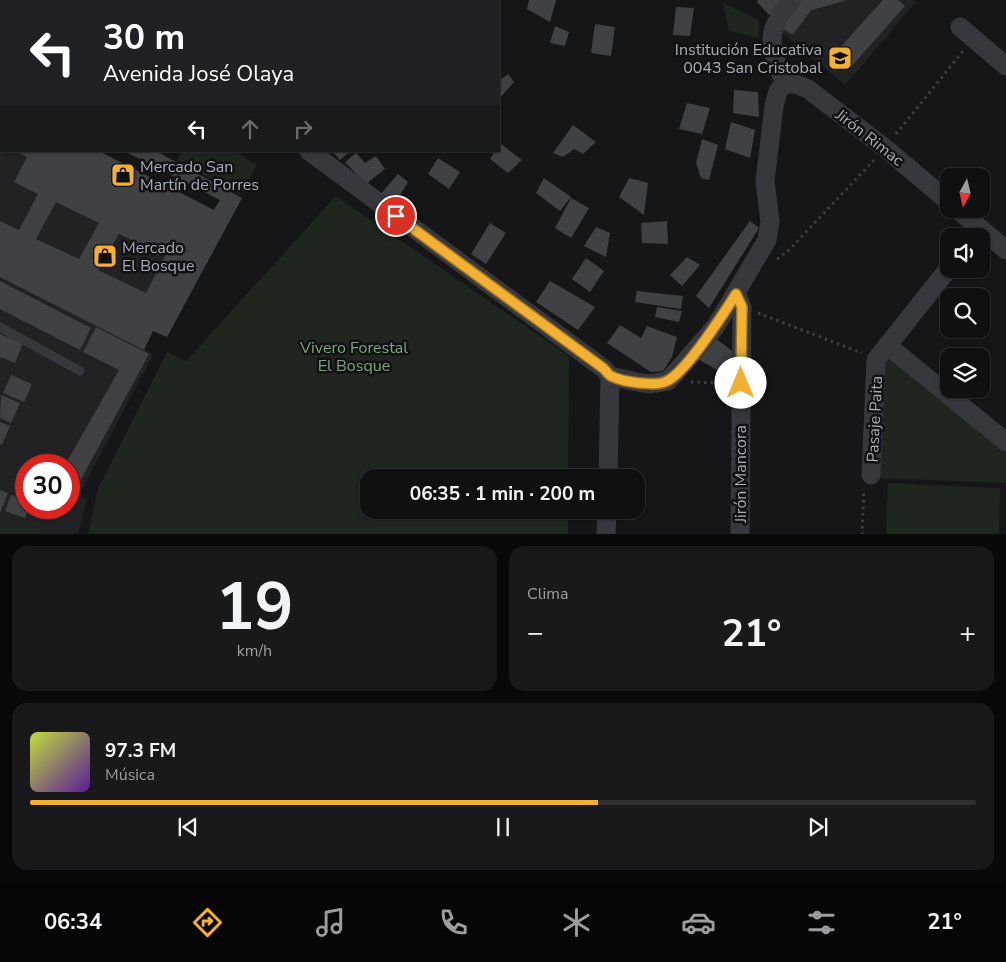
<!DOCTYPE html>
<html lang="es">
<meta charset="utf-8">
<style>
body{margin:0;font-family:"Nunito Sans",sans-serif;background:#19191b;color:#f1f3f6;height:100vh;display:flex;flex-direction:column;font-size:19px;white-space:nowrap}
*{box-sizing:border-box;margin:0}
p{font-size:16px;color:#9c9d9f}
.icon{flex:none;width:28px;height:28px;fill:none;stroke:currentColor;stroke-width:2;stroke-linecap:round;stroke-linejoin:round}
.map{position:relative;height:534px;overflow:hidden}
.details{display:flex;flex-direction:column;gap:12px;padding:12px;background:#09090a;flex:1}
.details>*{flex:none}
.top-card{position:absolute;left:0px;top:0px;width:500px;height:152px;box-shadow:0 1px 4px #0004,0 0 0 1px #303032;background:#202124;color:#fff;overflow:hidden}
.needle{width:32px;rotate:188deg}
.controls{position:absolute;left:940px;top:168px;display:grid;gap:10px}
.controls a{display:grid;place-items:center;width:50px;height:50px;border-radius:10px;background:#101012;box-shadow:0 1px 4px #0004,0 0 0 1px #303032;font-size:25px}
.speed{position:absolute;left:15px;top:454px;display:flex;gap:10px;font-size:25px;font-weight:700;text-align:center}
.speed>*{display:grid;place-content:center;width:65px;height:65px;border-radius:50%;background:#101012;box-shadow:0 1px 4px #0004,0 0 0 1px #303032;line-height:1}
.speed .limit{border:8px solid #d22;background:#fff;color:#111}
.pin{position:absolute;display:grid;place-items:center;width:42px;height:42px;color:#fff;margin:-21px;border:2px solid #fff;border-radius:50%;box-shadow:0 1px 5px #0007}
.me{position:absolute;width:55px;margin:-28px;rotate:0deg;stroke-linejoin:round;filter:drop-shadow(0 0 4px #0008)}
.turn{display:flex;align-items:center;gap:18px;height:105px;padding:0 20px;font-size:22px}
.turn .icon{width:65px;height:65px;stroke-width:2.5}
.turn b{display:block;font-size:35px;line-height:42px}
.lanes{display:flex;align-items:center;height:48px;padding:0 20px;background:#0003;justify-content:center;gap:25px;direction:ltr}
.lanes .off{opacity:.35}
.big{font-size:38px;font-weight:700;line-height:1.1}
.details .widget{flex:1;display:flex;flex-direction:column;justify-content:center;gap:8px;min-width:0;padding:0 18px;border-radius:15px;background:#19191b}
.details .dial{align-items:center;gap:0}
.dial b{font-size:65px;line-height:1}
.song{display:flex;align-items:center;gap:15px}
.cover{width:60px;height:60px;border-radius:8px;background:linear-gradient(135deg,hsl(70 70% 55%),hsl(270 70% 35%))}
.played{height:5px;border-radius:2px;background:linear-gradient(90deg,#f2b134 60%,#303032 60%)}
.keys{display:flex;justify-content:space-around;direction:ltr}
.heat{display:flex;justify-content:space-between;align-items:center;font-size:28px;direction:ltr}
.details .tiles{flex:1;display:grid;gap:12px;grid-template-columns:1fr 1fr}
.widget:last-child{grid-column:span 2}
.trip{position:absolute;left:360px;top:469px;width:285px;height:50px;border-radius:15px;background:#101012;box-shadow:0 1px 4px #0004,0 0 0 1px #303032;font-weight:700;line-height:50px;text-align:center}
.dock{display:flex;height:80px;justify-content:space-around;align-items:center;background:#060607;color:#9c9d9f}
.dock .icon{width:35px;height:35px}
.dock .current{color:#f2b134}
.dock b{font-size:22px;color:#f1f3f6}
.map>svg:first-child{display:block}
</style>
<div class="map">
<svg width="1006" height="535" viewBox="0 0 1006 535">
<rect width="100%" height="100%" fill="#161618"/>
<path fill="#222225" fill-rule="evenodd" d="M799,0H914L916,2L845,85L780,31Z
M0,123L1,151H55L221,236L167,337L153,331L144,349L153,355L79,495L87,499L78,534H0ZM26,465H69V508H26Z"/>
<path fill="#1e261f" d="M723,3L759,20V38L729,31Z
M182,151H234L257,165L240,195L177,160Z
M336,196L569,356L568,477L369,478V510H568V534H88L98,489L167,352L186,361Z
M893,353L1006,451V483L874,478L880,364Z
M888,483L1000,488L999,534H886Z
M0,519L47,530L46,534H0Z"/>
<path fill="#404145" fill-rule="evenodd" d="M529,0H556L550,22L527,9Z
M758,0H783L769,15L757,2Z
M799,0H845V1L811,10L793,35L782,28Z
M883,0H898L905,6L851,67L835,53Z
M676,7L694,8L690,36L673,35Z
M595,24L615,27L611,56L591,53Z
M555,26L569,32L565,46L550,43Z
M508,74L514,82L499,99V81Z
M734,90L758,92L759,117L733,113Z
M687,103L710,108L702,134L679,129Z
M731,122L755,130L750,158L725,149Z
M573,125L596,142L583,154L574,149L563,157L553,153Z
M702,139L718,145L709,180L701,178L696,163Z
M500,143L522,160L508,173L490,159L495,151H499Z
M16,151H99L214,210L220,200L124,151H156L242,198L167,337L153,331L144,350L0,277V221L19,230L38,194L14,182L27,157ZM56,202L99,223L79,259L36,239ZM119,234L165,256L146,293L98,270Z
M332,151H350L340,160Z
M356,153L365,163L376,156L385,169L366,184L345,162Z
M438,158L460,172L449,189L428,174Z
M398,174L408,182L393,207L379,196Z
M544,178L571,197L560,211L536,193Z
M629,178L648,183L644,215L619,197Z
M571,198L589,208L571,238L555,228Z
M667,221L668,244L642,243L641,223Z
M750,221L759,228L709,308L696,296Z
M490,223L506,233L486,264L471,254Z
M596,227L610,233L606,257L584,246Z
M687,257L700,265L682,286L670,275Z
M586,258L604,271L590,292L572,279Z
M0,281L91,328L80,350L0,309Z
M550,281L595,307L578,330L536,302Z
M637,291L683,296L681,309L635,302Z
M657,307L682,311L679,322L655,317Z
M620,325L641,338L647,326L677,337L672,357L663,371L651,372L607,343Z
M96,327L149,354L78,485L69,479V465H65L119,370L83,352Z
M0,334L23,343L15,363L0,357Z
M715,338L735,353L732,379L698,359Z
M11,375L32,384L24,402L3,393Z
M1,395L20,403L11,423L0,418Z
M0,422L10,426L2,445L0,444Z
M0,490L8,493L0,513Z
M11,495L26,500V508H29L25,518L5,511Z"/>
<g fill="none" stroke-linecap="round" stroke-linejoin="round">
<path stroke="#3d3f44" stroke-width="3" stroke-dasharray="2.5 4" stroke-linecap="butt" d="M896,134L963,51
M777,259L789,250L874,160
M758,313L862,353
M691,382L725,383
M862,535L864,489"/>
<path stroke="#37383d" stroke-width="9" d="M0,327L80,371"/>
<path stroke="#37383d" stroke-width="19" d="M86,0L88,1
M960,27L1006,66
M785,84H796L808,89L885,148L949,202
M785,84C770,47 763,33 792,0
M309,151L603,368L610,376L637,382L649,384L668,381L716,326L767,240L770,222L765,181L774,106L778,91L785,84
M957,209L1006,250
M736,294L742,307L740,535
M887,345L1006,442
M871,475L876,360L949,268
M608,478L610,376
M606,535L607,510"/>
</g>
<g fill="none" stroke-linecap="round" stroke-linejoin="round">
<g stroke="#9d7322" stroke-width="12">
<path id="route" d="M396,216L603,368C606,370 608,375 611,376C622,382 657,387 667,381C686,372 724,313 736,294L742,307L741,383"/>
</g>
<use href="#route" stroke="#f2b134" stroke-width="9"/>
</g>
<defs>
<g id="school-square" transform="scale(1.25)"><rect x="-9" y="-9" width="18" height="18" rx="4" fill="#f2b134" stroke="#111113"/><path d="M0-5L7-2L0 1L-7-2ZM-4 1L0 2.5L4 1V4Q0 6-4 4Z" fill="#111"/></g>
<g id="shop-square" transform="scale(1.25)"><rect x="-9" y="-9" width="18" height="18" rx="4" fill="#f2b134" stroke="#111113"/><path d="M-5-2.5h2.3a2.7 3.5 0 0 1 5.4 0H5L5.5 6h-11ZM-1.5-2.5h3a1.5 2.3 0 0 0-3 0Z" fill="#111"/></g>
</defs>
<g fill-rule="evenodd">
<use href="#school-square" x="840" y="58"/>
<use href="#shop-square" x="123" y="175"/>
<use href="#shop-square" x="105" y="256"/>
</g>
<g text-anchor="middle" stroke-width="5" stroke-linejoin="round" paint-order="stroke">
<g font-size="16" fill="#a8adb8" stroke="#111113" text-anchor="start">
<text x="822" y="55" text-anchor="end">Institución Educativa<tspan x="822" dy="18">0043 San Cristobal</tspan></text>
<text x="140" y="172">Mercado San<tspan x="140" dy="18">Martín de Porres</tspan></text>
<text x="122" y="253">Mercado<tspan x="122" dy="18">El Bosque</tspan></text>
</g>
<g font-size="16" fill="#a8adb8" stroke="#111113">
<text transform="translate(870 137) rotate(38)" y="6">Jirón Rimac</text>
<text transform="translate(874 419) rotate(-87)" y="6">Pasaje Paita</text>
<text transform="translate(740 474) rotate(-90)" y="6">Jirón Mancora</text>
</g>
<g font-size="16" fill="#7fa381" stroke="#111113">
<text x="354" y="353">Vivero Forestal<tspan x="354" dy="18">El Bosque</tspan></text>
</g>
</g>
</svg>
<div class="controls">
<a><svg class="needle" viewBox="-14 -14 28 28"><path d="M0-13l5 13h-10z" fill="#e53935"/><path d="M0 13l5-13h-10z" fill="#9c9d9f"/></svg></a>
<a><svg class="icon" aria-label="sound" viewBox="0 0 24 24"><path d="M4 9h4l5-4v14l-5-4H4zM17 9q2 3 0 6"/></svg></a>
<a><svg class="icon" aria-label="search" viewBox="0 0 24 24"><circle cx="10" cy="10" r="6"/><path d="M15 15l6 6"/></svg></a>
<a><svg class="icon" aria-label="layers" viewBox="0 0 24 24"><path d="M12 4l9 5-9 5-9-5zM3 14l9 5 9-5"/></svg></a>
</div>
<div class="speed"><div class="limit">30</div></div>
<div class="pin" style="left:396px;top:216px;background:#d93025"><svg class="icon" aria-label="arrive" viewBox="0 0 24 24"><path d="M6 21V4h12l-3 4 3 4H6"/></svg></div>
<svg class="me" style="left:741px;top:383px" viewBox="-20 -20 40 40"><circle r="19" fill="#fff"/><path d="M0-13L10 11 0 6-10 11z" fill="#f2b134"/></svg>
<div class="trip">06:35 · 1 min · 200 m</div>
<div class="top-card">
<div class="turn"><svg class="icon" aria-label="left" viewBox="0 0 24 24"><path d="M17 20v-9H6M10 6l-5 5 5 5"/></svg><div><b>30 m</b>Avenida José Olaya</div></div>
<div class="lanes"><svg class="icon" aria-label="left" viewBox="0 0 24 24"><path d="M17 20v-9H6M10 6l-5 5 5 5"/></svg><svg class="icon off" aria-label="ahead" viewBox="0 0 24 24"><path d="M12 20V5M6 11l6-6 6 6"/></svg><svg class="icon off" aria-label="right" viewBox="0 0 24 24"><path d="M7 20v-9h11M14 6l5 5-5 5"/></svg></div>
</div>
</div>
<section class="details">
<div class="tiles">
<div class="widget dial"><b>19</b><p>km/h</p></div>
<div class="widget"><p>Clima</p>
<div class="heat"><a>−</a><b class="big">21°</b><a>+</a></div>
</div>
<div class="widget">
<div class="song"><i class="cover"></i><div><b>97.3 FM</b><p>Música</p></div></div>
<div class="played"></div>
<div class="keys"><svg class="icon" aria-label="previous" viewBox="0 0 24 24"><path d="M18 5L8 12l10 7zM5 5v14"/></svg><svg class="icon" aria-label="pause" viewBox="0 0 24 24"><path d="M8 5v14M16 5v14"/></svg><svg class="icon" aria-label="next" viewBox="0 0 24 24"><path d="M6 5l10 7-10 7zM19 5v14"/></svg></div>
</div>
</div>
</section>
<nav class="dock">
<b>06:34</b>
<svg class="icon current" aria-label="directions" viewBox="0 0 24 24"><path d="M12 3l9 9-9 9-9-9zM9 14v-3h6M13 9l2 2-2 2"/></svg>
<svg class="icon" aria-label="music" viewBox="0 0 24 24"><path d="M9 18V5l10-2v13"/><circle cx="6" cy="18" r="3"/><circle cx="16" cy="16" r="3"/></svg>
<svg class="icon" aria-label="phone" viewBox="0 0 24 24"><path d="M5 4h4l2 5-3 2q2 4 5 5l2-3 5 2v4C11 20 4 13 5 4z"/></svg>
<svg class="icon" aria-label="climate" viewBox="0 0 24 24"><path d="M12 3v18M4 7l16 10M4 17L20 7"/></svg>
<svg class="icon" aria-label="car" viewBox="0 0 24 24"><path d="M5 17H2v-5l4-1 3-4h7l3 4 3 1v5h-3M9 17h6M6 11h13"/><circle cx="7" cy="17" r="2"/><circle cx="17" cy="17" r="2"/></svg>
<svg class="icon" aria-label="filters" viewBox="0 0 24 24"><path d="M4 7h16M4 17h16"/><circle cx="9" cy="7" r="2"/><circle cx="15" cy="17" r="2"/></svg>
<b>21°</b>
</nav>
